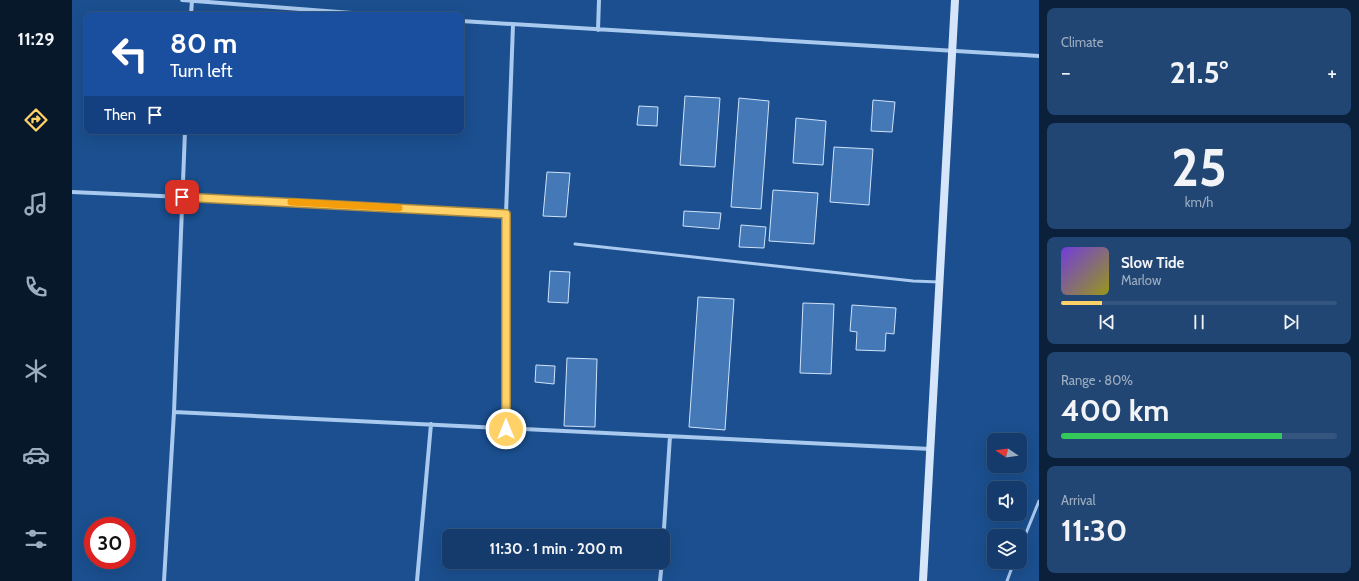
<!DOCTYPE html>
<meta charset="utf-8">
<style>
body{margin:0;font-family:Cabin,sans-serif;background:#214673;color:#f1f3f6;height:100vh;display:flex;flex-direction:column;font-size:15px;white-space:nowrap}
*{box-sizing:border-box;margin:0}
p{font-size:13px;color:#9dadc1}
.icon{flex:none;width:22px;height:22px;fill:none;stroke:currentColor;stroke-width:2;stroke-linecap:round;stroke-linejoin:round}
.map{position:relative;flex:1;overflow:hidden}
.sheet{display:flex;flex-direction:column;gap:8px;padding:8px;background:#0b203b;width:320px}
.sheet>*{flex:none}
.guide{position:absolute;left:12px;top:12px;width:380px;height:122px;border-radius:8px;box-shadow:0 4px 16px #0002,0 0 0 1px #33557e;background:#1a4fa0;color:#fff;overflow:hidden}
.needle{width:26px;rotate:283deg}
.fabs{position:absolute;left:915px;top:433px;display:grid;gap:8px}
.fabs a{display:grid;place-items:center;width:40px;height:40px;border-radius:8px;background:#143b6b;box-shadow:0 4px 16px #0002,0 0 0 1px #33557e;font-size:20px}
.speed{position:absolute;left:12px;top:517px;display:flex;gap:8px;font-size:20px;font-weight:700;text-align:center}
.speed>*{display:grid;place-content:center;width:52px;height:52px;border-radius:50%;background:#143b6b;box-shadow:0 4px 16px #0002,0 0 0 1px #33557e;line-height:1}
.speed .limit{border:6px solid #d22;background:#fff;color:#111}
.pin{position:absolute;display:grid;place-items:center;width:34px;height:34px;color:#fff;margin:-17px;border-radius:8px;box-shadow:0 2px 6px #0006}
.me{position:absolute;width:44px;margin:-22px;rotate:0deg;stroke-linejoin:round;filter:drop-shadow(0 0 3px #0008)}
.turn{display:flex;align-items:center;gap:14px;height:84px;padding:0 20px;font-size:18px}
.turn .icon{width:52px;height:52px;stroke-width:2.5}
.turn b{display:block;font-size:28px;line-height:34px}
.then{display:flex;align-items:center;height:38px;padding:0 20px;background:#0003;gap:8px;font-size:15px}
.big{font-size:30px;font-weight:800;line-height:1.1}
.sheet .tile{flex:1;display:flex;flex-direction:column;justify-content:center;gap:6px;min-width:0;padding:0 14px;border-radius:8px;background:#214673}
.sheet .dial{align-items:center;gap:0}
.dial b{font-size:52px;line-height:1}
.song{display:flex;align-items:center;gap:12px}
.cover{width:48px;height:48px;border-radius:6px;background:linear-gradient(135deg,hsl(260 70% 55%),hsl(60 70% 35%))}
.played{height:4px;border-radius:2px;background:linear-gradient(90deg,#ffd166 15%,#33557e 15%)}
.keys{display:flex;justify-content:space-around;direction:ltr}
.heat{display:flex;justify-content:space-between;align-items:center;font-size:22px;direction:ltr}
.charge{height:6px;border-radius:3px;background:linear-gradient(90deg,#34c759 80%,#33557e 0)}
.trip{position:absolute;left:370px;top:529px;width:228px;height:40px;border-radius:8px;background:#143b6b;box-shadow:0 4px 16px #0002,0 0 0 1px #33557e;font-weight:800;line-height:40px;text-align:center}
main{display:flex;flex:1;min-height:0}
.tabs{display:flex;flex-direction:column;width:72px;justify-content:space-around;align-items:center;background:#08182b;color:#9dadc1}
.tabs .icon{width:28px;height:28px}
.tabs .current{color:#ffd166}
.tabs b{font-size:18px;color:#f1f3f6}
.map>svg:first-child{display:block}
</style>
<main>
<nav class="tabs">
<b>11:29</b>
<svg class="icon current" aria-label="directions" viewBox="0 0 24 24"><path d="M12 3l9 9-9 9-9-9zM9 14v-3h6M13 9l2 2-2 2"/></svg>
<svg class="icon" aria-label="music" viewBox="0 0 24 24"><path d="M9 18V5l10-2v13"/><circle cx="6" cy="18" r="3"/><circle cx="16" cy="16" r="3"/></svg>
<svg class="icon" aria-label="phone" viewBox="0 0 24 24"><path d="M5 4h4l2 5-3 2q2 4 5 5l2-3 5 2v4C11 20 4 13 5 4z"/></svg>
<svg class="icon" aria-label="climate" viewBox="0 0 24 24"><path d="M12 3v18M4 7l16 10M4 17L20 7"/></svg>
<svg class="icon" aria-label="car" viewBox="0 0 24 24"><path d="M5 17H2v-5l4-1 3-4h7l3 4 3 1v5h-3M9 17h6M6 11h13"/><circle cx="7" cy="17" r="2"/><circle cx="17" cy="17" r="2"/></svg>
<svg class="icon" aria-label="filters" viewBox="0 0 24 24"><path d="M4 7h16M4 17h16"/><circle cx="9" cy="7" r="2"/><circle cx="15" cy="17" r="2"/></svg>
</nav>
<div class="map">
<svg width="967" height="581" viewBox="0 0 967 581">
<rect width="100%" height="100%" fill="#1b4f8f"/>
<path fill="#4478b7" stroke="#cfe3fa" d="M613,96L648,98L643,167L608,165Z
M667,98L697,101L689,209L659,207Z
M801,100L823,102L820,132L799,131Z
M567,106L586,107L585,126L565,125Z
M724,118L754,121L751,165L721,163Z
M762,147L801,149L797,205L758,202Z
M475,172L498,173L494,217L471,216Z
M701,190L746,193L742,244L697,241Z
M612,211L649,213L647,229L611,226Z
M669,225L694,227L692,248L667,247Z
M478,271L498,272L496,303L476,302Z
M626,297L662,299L653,430L617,427Z
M731,303L762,304L759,374L728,373Z
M780,305L824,308L822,334L814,333L813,351L784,350L785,332L778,331Z
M495,358L525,359L523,427L492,426Z
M464,365L483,366L482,384L463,382Z"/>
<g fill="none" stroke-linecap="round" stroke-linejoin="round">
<path stroke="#a9c9ee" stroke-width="3" d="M503,244L841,281L867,282
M948,548L967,501
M935,581L942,562"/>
<path stroke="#a9c9ee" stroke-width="4" d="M110,0L306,15
M119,15L120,0
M389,21L967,56
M526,30L527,0
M0,192L110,197L434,214
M102,412L859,449
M434,429V214L441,25
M591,544L598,436
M92,581L102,412L113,131
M345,581L359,424
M588,581L590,562"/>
<path stroke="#d6e6fa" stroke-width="8" d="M851,581C863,387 871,194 883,0"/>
</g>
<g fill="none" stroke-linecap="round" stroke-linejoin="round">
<g stroke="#a68842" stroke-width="10">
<path id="route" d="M110,197L434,214V429"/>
</g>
<use href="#route" stroke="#ffd166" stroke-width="7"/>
<path stroke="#f59e0b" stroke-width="7" d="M219,202L327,208"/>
</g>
</svg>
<div class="fabs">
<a><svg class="needle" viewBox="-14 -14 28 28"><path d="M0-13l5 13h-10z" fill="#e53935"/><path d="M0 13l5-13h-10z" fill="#9dadc1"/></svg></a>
<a><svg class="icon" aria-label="sound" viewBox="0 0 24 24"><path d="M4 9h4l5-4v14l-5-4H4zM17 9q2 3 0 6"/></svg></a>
<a><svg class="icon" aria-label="layers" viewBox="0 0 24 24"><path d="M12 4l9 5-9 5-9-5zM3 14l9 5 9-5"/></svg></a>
</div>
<div class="speed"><div class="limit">30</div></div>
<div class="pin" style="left:110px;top:197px;background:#d93025"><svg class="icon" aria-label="arrive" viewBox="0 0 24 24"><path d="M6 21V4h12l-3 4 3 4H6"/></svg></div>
<svg class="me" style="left:434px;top:429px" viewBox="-20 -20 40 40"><circle r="17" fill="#ffd166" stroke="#fff" stroke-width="3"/><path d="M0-11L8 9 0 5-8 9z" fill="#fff"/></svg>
<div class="trip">11:30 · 1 min · 200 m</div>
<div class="guide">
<div class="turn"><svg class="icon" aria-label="left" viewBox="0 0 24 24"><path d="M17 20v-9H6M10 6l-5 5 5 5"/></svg><div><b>80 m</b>Turn left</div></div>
<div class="then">Then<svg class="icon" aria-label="arrive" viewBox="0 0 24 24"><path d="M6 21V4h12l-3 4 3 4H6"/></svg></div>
</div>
</div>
<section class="sheet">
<div class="tile"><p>Climate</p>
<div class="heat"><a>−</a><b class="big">21.5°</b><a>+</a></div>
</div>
<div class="tile dial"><b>25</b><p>km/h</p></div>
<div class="tile">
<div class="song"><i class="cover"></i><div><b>Slow Tide</b><p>Marlow</p></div></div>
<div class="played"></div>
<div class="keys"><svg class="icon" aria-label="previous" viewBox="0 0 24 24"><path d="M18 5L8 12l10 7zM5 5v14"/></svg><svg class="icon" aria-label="pause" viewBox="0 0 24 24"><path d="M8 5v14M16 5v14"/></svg><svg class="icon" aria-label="next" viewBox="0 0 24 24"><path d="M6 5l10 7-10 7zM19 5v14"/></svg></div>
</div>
<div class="tile"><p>Range · 80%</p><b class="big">400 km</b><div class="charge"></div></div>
<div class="tile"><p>Arrival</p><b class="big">11:30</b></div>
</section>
</main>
